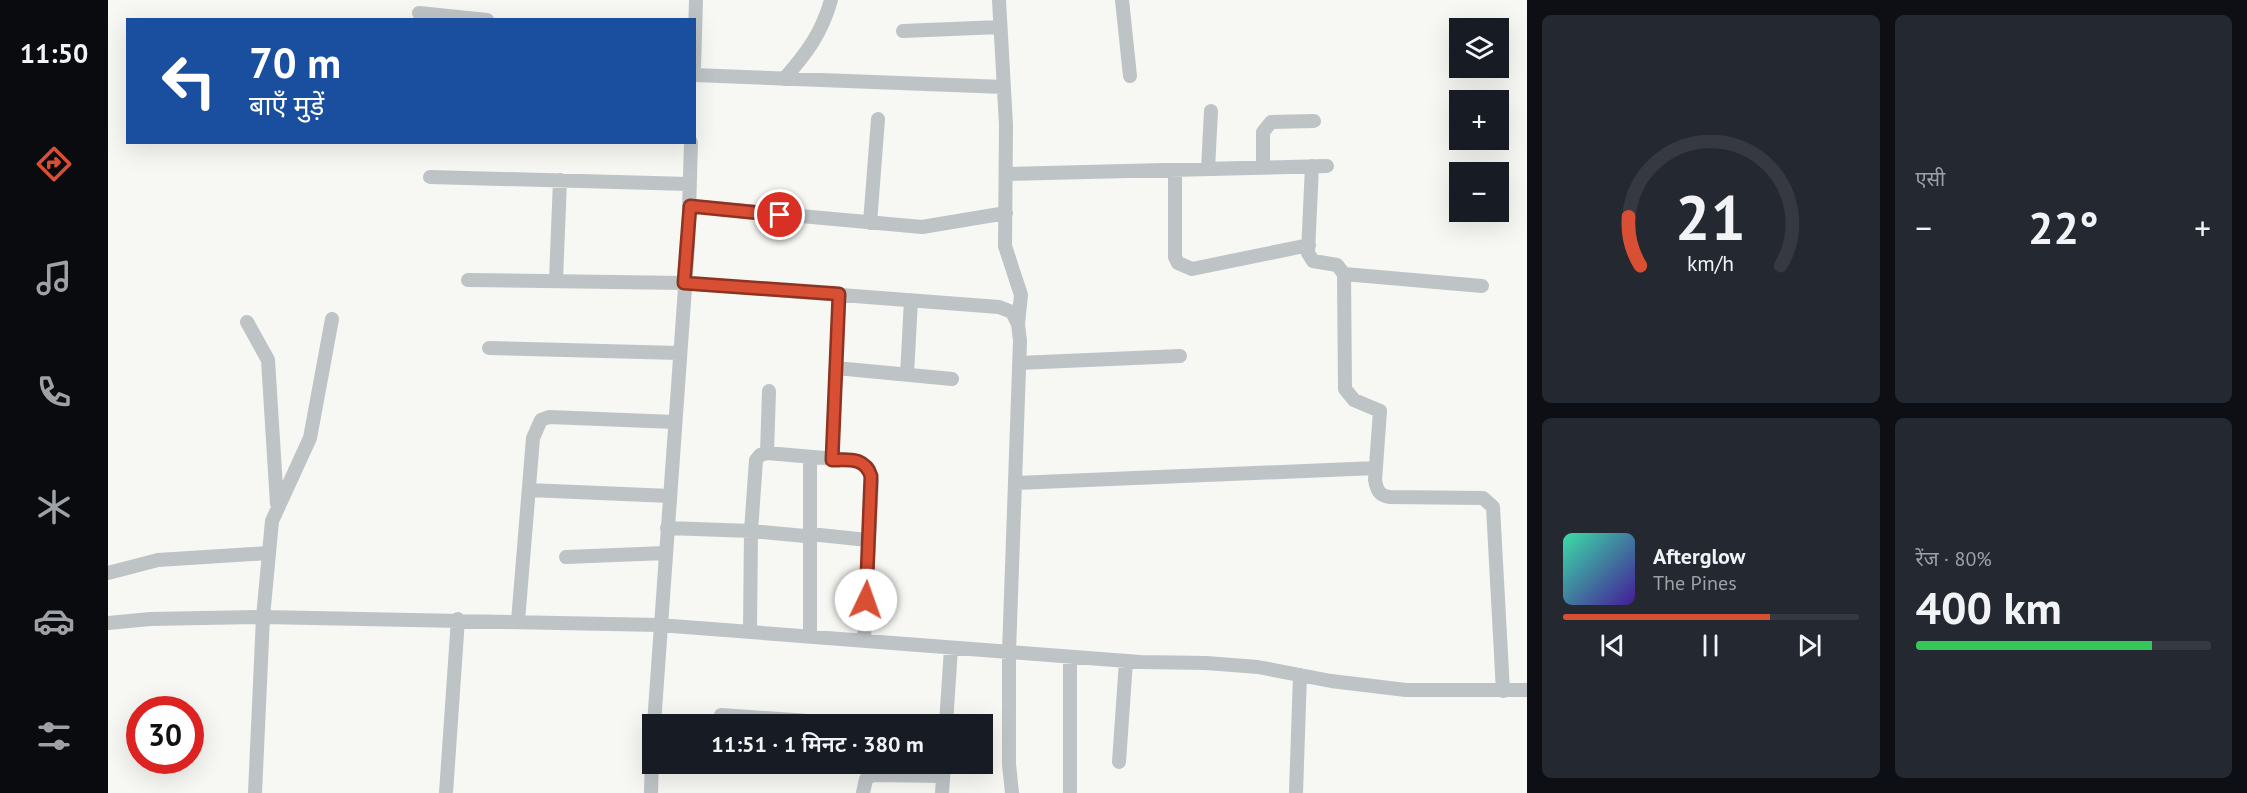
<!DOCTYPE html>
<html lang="hi">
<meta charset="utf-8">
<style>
body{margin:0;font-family:"PT Sans","Noto Sans Devanagari",sans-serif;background:#242831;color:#f1f3f6;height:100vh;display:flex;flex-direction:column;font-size:22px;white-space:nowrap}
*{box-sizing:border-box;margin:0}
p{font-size:20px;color:#9ea1a6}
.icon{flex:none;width:33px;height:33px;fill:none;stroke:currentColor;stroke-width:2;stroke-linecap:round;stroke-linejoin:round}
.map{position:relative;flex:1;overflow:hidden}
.details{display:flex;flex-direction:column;gap:15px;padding:15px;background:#0d0f14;width:720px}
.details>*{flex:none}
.guide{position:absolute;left:18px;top:18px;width:570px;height:126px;border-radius:0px;box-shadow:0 6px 24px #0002;background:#1a4fa0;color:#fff;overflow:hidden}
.controls{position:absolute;left:1341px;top:18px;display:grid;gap:12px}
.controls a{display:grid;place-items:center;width:60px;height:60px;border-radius:0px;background:#171b24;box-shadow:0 6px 24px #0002;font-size:30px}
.speed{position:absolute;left:18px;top:696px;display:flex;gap:12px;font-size:30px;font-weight:700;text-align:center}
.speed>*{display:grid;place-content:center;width:78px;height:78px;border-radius:50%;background:#171b24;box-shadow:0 6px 24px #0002;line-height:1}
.speed .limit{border:9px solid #d22;background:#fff;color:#111}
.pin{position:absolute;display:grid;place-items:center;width:51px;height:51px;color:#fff;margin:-26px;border:3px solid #fff;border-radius:50%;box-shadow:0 2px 6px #0007}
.me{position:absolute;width:66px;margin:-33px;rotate:3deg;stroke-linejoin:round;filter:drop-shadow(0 0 4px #0008)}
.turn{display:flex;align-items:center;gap:21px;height:126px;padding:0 24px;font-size:27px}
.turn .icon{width:78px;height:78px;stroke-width:2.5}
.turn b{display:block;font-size:42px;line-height:51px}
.big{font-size:45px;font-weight:600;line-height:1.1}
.details .card{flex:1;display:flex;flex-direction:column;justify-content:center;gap:9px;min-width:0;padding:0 21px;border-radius:9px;background:#242831}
.details .dial{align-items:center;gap:0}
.dial svg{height:156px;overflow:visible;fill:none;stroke:#363941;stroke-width:7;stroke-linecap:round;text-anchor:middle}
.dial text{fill:#f1f3f6;stroke:none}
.song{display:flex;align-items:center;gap:18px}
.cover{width:72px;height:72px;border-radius:9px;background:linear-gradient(135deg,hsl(160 70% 55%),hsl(260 70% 35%))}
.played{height:6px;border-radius:3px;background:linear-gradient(90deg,#d94f33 70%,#363941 70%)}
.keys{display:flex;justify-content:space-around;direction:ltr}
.heat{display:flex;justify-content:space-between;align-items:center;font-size:33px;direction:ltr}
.charge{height:9px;border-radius:4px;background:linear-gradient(90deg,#34c759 80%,#363941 0)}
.details .tiles{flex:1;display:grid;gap:15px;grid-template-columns:repeat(2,1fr)}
.trip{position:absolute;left:534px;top:714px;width:351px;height:60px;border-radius:0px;background:#171b24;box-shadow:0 6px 24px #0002;font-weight:600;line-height:60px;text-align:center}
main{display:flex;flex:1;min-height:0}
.tabs{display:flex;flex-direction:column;width:108px;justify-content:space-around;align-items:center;background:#090b0e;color:#9ea1a6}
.tabs .icon{width:42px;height:42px}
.tabs .selected{color:#d94f33}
.tabs b{font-size:27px;color:#f1f3f6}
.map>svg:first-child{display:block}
</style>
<main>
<nav class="tabs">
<b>11:50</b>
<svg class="icon selected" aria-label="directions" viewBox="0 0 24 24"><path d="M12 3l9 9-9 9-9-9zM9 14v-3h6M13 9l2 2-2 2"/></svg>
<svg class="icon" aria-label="music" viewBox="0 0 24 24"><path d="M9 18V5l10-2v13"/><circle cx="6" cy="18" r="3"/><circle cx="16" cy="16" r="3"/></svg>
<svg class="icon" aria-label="phone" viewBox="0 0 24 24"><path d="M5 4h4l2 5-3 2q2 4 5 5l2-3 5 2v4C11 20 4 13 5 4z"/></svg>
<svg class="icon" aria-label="climate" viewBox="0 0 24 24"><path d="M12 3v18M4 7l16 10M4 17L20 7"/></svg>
<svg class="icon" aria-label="car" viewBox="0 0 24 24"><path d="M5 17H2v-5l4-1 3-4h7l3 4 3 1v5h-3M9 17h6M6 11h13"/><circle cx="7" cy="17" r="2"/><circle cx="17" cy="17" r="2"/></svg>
<svg class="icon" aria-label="filters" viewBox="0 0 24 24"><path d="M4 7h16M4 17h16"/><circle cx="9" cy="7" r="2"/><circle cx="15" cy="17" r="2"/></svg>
</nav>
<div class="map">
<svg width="1419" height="793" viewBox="0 0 1419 793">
<rect width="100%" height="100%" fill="#f7f7f4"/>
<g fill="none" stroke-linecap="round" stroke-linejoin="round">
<path stroke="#bec3c6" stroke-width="14" d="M891,0L898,125L897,246L913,295L910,324
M1014,0L1022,76
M311,13L379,20
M795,31L892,27
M586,66L588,0
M586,75L896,87
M676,79C698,54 714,33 723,0
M1204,166L1200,253L1205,261L1229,265L1236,274L1237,389L1246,400L1272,411L1267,480C1269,490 1271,496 1282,497L1375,498L1385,507L1395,691
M1155,167V132L1163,122L1206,121
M1100,169L1103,111
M1067,170V257L1070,263L1084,269L1201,245
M899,174L1219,166
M322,177L581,184
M582,206L814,227L898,213
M762,223L770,119
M1236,274L1374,286
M360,280L576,283L891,307L904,312L910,324L912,341L901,652V764L904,793
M448,280L452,180
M139,322L160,360L169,504
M381,348L571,353
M911,363L1072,356
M728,368L844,379
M799,375L803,300
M659,453L661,391
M724,460L731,294
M907,483L1268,468
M421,490L562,496
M559,528L644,531L697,536L702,534L760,540
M458,557L557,553
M0,573L50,560L160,553
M410,621L425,438L433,420L441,417L567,422
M0,623L42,619L155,617L551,625L1032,662L1098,663L1150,667L1223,681L1298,690H1419
M642,630L643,531L648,460L652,455L659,453L751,461L761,469L764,482L756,640
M702,635V459
M613,715L743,724
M546,724L580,246L583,142
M838,724L843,648
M1011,762L1018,661
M147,793L155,617L164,521L202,438L224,319
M338,793L350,619
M543,793L544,756
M755,793L758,779L765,775L835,776
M834,793L836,764
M962,793V657
M1188,793L1192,675"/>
</g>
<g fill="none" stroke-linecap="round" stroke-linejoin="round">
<g stroke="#8d3321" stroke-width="15">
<path id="route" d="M672,215L582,206L576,283L731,294L724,460C741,460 757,457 763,476L758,600"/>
</g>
<use href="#route" stroke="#d94f33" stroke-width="10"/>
</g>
</svg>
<div class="controls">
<a><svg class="icon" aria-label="layers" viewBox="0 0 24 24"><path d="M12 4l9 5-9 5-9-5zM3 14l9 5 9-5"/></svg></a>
<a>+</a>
<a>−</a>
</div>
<div class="speed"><div class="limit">30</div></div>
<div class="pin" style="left:672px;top:215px;background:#d93025"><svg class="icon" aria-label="arrive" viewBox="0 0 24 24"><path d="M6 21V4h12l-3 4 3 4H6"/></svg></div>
<svg class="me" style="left:758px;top:600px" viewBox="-20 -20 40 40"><circle r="19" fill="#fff"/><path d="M0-13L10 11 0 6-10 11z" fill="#d94f33"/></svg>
<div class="trip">11:51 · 1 मिनट · 380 m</div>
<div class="guide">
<div class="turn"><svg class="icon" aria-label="left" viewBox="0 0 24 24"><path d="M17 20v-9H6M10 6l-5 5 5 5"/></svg><div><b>70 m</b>बाएँ मुड़ें</div></div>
</div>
</div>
<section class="details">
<div class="tiles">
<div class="card dial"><svg viewBox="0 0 100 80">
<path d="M14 69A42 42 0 1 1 86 69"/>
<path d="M14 69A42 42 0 0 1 8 44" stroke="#d94f33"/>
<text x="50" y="56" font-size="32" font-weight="700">21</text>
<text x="50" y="72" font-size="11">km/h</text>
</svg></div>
<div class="card"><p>एसी</p>
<div class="heat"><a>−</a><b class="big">22°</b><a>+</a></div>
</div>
<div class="card">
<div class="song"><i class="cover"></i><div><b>Afterglow</b><p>The Pines</p></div></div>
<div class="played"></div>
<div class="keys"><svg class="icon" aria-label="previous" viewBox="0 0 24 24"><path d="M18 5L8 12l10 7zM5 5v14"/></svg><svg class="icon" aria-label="pause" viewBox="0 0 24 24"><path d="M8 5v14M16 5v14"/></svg><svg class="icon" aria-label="next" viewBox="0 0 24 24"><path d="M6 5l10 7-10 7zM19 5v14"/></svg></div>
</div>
<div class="card"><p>रेंज · 80%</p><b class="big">400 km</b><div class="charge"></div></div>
</div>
</section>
</main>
